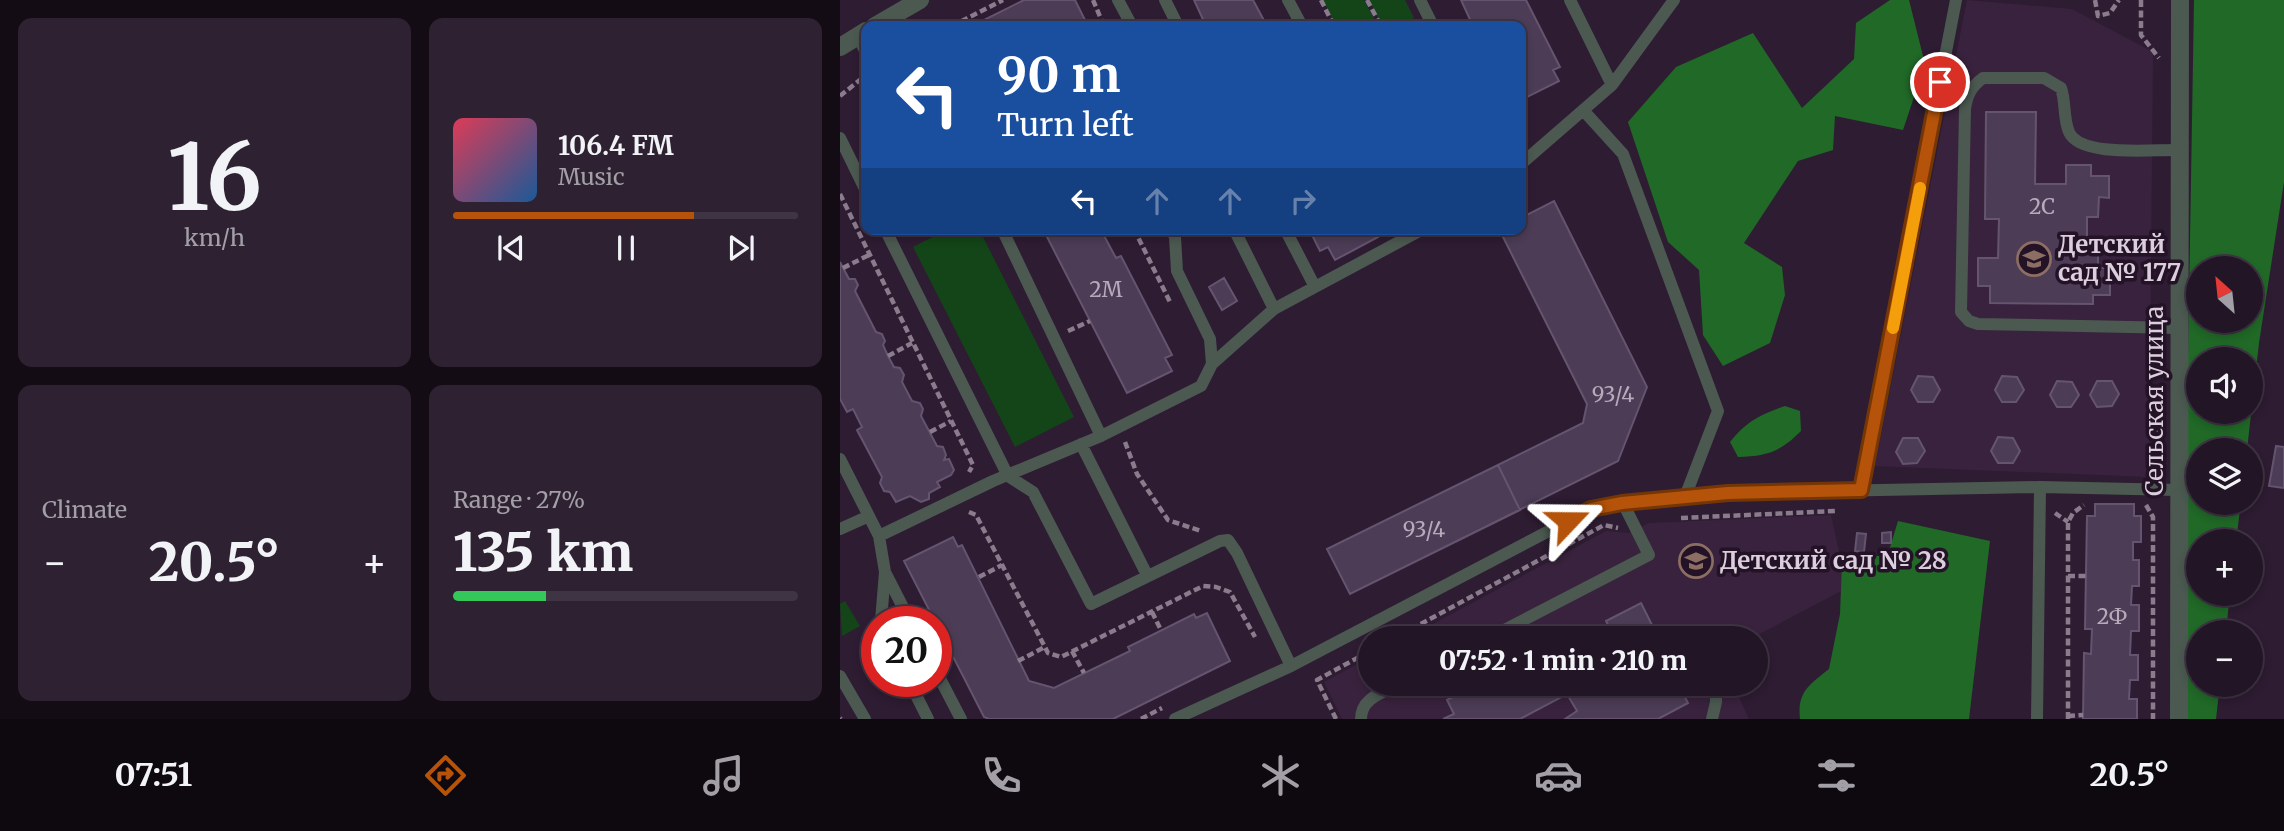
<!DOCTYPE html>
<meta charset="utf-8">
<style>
body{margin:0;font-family:Merriweather,serif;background:#2e2232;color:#f1f3f6;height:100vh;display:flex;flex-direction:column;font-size:26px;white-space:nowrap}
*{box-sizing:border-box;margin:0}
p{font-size:23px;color:#a29fa7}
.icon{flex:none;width:38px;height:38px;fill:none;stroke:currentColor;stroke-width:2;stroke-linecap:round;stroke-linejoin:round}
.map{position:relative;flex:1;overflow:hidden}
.panel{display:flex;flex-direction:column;gap:18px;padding:18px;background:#130c15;width:840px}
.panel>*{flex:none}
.hud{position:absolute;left:21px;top:21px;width:665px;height:214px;border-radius:14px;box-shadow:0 4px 10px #0003,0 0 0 2px #3f3443;background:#1a4fa0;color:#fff;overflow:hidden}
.needle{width:46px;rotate:333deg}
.fabs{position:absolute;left:1346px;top:256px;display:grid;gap:14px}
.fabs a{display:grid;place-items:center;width:77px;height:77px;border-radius:50%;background:#221526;box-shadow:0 4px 10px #0003,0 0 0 2px #3f3443;font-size:35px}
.speed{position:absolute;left:21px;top:606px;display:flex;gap:14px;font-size:35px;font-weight:700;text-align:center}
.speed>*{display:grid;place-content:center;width:91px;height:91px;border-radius:50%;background:#221526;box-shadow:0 4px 10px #0003,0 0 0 2px #3f3443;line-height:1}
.speed .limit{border:10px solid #d22;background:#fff;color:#111}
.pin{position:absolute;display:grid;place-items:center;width:60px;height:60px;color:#fff;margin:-30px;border:4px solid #fff;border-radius:50%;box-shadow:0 2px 7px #0007}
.me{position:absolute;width:77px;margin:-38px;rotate:67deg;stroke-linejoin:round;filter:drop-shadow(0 0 5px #0008)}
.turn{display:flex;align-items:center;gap:24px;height:147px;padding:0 21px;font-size:32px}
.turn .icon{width:91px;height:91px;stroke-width:2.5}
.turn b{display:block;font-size:49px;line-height:60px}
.lanes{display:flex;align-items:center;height:66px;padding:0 21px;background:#0003;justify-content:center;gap:35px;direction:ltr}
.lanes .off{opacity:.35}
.big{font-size:52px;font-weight:800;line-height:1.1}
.panel .widget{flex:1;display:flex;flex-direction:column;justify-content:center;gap:10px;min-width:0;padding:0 24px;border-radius:14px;background:#2e2232}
.panel .dial{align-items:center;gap:0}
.dial b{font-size:91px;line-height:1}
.song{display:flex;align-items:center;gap:21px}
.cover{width:84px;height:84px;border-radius:10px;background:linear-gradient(135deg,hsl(350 70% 55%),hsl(210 70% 35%))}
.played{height:7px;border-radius:4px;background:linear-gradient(90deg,#b45309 70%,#3f3443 70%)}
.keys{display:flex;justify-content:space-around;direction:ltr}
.heat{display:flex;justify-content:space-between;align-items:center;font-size:38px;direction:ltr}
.charge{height:10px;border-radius:5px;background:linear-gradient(90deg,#34c759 27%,#3f3443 0)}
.panel .tiles{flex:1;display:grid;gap:18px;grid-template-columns:repeat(2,1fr)}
.trip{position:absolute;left:518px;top:626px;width:410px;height:70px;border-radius:35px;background:#221526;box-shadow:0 4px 10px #0003,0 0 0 2px #3f3443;font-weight:800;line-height:70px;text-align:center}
.menu{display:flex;height:112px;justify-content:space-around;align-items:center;background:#0e080f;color:#a29fa7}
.menu .icon{width:49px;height:49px}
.menu .selected{color:#b45309}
.menu b{font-size:32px;color:#f1f3f6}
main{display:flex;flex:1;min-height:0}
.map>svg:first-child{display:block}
</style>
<main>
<section class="panel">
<div class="tiles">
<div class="widget dial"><b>16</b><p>km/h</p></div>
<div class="widget">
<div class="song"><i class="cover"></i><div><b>106.4 FM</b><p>Music</p></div></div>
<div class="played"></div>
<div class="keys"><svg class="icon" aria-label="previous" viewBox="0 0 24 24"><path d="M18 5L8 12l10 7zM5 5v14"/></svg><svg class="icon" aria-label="pause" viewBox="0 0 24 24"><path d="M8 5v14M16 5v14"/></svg><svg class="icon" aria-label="next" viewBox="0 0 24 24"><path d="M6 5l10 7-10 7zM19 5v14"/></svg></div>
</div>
<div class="widget"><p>Climate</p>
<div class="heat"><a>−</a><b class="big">20.5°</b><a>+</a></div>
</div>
<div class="widget"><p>Range · 27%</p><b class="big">135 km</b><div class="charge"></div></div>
</div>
</section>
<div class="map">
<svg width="1444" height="719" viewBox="0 0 1444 719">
<rect width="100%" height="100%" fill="#2e1c32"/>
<path fill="#39223d" d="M1127,0L1232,9L1313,52L1309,477L1035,466Z
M991,515L1007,588L910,639H565L766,531L789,533L809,523Z
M530,657V684H893L909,719H502L484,682Z"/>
<path fill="#134518" d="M483,0H524L538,26H496Z
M529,0H565L574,18L557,26H542Z
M108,229H139L234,417L175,447L73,247Z
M5,601L20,626L2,636L0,604Z"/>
<path fill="#206927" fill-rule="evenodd" d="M1050,0H1069L1085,64L1063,130L995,116L993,150L958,161L904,243L942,267L945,295L930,343L883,366L863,335L859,270L828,242L788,122L836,67L913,33L962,108L1014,59L1016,23Z
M1354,0H1444V182L1419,343L1407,450H1358V502H1401L1396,541H1358V593H1390L1386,632H1358V684H1380L1376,719H1342ZM1358,268H1410V320H1358ZM1358,359H1410V411H1358Z
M945,406L960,411L961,431C940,452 927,456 898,457L890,442C907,421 920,415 945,406Z
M1058,521L1150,541L1129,719H960C957,692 969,685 989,669L1000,614L1002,563L1048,554Z"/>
<path fill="#4c3c56" stroke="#65546f" stroke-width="2" d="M184,0H235L247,24L243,26H132Z
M354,0H413L427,26H366Z
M621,0H686L720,67L713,70L719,81L681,100V26H633Z
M1146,112H1196L1195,184H1226V165H1251V176H1269V198L1259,197L1258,217H1247V246H1258V268H1270V295H1253V304L1150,303V286H1138V258H1158L1159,219H1145Z
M714,201L807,387L778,461L510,594L487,549L743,423L747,404L659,229H681V218Z
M203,229H265L262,232L276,258L281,256L332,355L325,358L332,371L287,393Z
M469,229H534L538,237L495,260L488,247L480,251Z
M0,262L9,279H15L18,285L15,291L36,332L42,334L45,341L43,345L48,356L54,367L60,368L64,375L62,382L72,401L80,403L83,409L81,416L97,446L103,447L106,455L104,460L109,459L114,470L111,475L97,482L100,487L89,493V499L81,502L70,496L56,502L50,492L44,491L40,483L42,477L17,430L22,427L13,409L7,412L0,399Z
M384,278L397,301L382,310L369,287Z
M1078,376L1093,377L1100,390L1093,402H1078L1071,390Z
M1162,376L1177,377L1184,390L1176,402H1162L1155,390Z
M1217,381L1232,382L1239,395L1231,407H1217L1210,395Z
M1257,381H1272L1279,394L1272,406L1257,407L1250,395Z
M1158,437L1173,438L1180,451L1173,463H1158L1151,451Z
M1063,438H1078L1085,451L1077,463L1063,464L1056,452Z
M1436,446L1444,447V488L1429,486Z
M658,465L680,510L510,594L487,549Z
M1255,504H1294V516H1301V542H1293V560H1299V586H1292L1291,605H1299V631H1291L1290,655H1298V680H1290L1289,699H1297V719H1243L1244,653L1251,654L1252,629H1245L1247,516H1255Z
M1051,532V543H1042V533Z
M1017,533L1026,534L1024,552L1015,551Z
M113,537L118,547L122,545L189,681L214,688L290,651L288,647L354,614L356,618L367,613L390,661L273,719H149L144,717L64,561Z
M801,603L819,639H757L771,631L766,621Z
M637,684H838L848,703L818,719H725L737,711L727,694L680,719H603L614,714L607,700Z"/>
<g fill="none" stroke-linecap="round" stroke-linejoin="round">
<path stroke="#8a7b8d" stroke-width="4.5" stroke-dasharray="7 3.5" stroke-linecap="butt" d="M253,0L264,26
M481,0L494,26
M527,0L541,26
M1255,0L1258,16L1270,13L1279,0
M1301,0V35L1319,58
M112,26L163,0
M0,96L26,75
M0,194L133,465L129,472
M294,229L331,304
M3,268L29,255
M228,331L250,321
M48,356L72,343
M90,432L111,421
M285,442L297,474L328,520L361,531
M1316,474L1317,402
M1306,505L1313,517V719
M129,512L136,515L208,653L221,657L363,586L376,587L390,592L415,637
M1215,513L1228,522
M841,518L996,511
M1228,576H1246
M139,577L162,565
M312,612L321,630
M553,639L764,525L778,528
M96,640L104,656
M232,651L244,673
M178,661L205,647
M1228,716L1243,715
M0,718L1,719
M301,719L322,708
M496,719L477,680L530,651
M1228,719V522L1233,513L1244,505"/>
<path stroke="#4b5951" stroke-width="12" d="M278,0L292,26
M325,0L338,26
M448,0L462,26
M580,0L593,26
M730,0L772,85L834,0
M18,36L26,53
M743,110L783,154L878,411L845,497
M0,138L26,191
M681,164L772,85
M45,229L168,476L193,492L251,604L380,541L388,540L397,553L451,666
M162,229L261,436
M394,229L434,309
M445,229L475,287
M1339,328L1138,324L1129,321L1121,312L1125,109C1127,95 1131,87 1143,78H1204L1221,88C1226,102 1223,118 1229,132C1240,158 1315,149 1340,150
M372,364L434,309L583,229
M241,444L307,575
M0,459L39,536L45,572L70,621
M1021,490L1116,0
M0,529L29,516
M39,536L153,481L261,436L361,386L372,364L370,339L337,271L335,237L331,229
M41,621L45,572
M647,639L809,555L783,503
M96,671L121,719
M0,676L25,719
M69,681L88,719
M335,719L451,666L751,509L783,503L888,493L1200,487L1339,490
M521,719C521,698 542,693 559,684
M872,719L876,702V687
M1197,719L1200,487"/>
<path stroke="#4b5951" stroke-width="18" d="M35,26L80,0
M0,47L26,31
M1339,719L1340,0"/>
</g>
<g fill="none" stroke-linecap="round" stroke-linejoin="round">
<g stroke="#753606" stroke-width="18">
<path id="route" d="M728,521L751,509L782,503L888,493L1021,490L1100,82"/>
</g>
<use href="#route" stroke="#b45309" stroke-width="12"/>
<path stroke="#f59e0b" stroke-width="12" d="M1053,328L1080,188"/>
</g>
<defs>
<g id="school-ring" transform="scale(1.75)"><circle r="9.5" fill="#241227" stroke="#8d6e63" stroke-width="1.5"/><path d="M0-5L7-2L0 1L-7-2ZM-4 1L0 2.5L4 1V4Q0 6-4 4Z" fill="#8d6e63"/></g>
</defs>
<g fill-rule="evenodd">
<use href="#school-ring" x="1194" y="259"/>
<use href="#school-ring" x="856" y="561"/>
</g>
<g text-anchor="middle" stroke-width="7" stroke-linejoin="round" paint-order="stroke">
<g font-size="21" fill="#b7aabb">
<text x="1202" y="214">2С</text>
<text x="266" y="297">2М</text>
<text x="773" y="402">93/4</text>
<text x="584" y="537">93/4</text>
<text x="1272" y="624">2Ф</text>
</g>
<g font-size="24" font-weight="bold" fill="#dbcfdd" stroke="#241227" text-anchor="start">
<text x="1218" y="253">Детский<tspan x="1218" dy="28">сад № 177</tspan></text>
<text x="880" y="569">Детский сад № 28</text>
</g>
<g font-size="24" fill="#dbcfdd" stroke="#241227">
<text transform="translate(1315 401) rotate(-90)" y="8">Сельская улица</text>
</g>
</g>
</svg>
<div class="fabs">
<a><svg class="needle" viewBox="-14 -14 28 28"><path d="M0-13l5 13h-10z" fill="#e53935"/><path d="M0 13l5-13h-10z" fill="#a29fa7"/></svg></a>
<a><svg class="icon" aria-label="sound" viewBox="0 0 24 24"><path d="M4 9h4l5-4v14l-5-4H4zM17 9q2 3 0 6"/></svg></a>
<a><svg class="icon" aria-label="layers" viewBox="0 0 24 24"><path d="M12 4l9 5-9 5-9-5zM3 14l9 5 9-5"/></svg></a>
<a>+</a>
<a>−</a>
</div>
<div class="speed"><div class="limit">20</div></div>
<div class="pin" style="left:1100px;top:82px;background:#d93025"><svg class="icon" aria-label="arrive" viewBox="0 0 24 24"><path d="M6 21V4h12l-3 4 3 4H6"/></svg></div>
<svg class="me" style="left:728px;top:521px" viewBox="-20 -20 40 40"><path d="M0-17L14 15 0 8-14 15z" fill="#b45309" stroke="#fff" stroke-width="4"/></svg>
<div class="trip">07:52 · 1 min · 210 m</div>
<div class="hud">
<div class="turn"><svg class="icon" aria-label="left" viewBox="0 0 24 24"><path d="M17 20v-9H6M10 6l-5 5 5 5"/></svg><div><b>90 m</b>Turn left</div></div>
<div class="lanes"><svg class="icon" aria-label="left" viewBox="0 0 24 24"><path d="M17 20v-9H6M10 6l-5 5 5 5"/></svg><svg class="icon off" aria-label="ahead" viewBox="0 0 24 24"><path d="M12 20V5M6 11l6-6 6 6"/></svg><svg class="icon off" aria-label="ahead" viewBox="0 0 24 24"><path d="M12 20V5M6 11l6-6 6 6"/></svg><svg class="icon off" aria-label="right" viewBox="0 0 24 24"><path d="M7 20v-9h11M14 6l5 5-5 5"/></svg></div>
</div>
</div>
</main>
<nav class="menu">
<b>07:51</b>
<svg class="icon selected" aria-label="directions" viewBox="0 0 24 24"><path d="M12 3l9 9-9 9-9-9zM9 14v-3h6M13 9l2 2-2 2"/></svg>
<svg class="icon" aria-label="music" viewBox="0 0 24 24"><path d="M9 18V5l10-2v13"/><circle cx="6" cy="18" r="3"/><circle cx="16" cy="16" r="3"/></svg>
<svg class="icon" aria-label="phone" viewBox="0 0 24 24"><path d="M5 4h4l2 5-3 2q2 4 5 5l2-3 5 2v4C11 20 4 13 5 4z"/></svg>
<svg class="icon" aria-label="climate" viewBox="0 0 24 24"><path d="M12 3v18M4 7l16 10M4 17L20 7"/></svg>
<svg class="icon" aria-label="car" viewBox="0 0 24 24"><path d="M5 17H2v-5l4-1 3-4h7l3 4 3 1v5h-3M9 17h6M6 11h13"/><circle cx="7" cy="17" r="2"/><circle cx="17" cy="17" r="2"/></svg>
<svg class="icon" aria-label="filters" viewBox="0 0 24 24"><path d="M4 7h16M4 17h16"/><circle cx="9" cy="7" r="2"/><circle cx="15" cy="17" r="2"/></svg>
<b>20.5°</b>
</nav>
